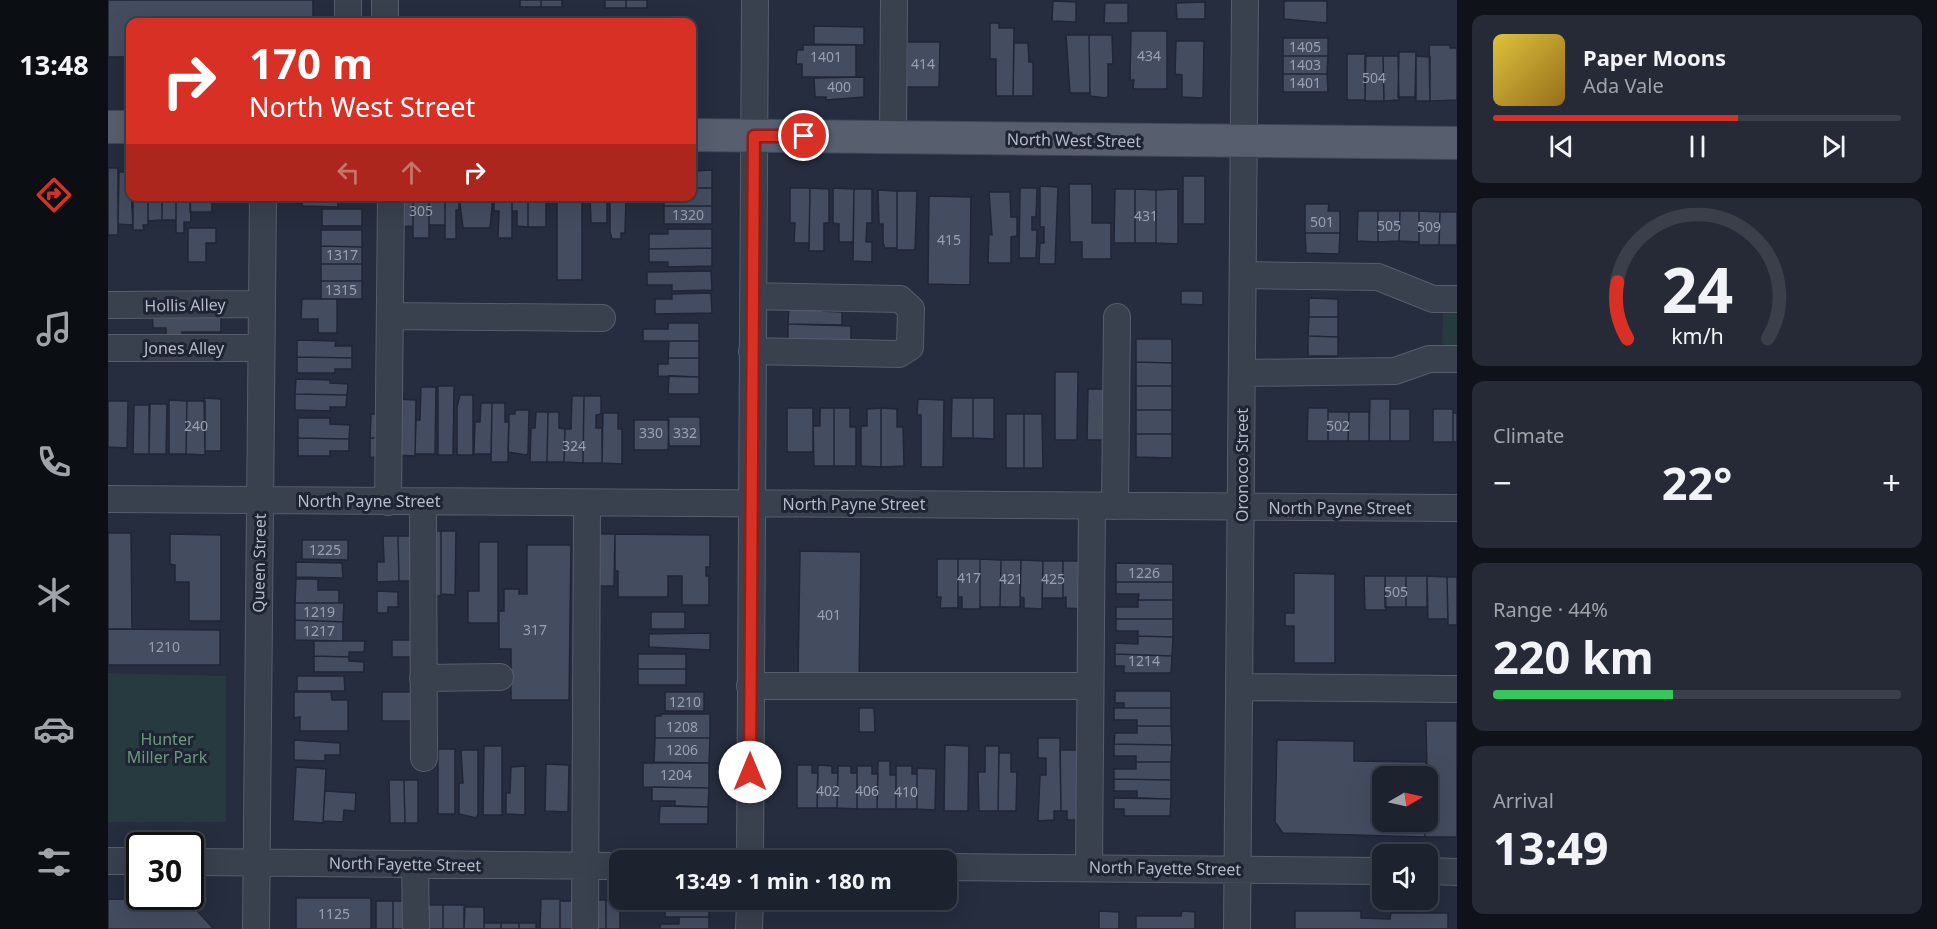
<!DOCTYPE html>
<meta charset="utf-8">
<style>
body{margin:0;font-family:"Noto Sans",sans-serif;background:#252a36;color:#f1f3f6;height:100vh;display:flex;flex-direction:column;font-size:22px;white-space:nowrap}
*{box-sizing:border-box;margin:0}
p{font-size:20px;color:#a0a4aa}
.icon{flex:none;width:33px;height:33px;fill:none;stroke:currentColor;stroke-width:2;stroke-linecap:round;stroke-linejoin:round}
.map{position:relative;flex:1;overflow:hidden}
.drawer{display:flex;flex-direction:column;gap:15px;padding:15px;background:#0f1319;width:480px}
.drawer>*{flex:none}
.hud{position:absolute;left:18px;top:18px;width:570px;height:183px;border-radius:12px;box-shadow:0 6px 24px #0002,0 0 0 2px #3a3f4a;background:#d93025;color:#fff;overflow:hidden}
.needle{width:39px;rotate:81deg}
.fabs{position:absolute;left:1264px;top:766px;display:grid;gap:12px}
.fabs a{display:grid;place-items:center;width:66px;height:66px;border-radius:12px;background:#1c222e;box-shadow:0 6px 24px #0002,0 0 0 2px #3a3f4a;font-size:30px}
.speed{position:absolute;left:18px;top:832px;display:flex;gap:12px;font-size:30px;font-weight:700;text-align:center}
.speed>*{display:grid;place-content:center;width:78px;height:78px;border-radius:50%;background:#1c222e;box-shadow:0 6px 24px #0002,0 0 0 2px #3a3f4a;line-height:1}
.speed .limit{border:3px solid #111;border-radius:9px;background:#fff;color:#111}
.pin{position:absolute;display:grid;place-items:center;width:51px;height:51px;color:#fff;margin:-26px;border:3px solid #fff;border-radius:50%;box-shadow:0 2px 6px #0007}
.me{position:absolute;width:66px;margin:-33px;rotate:0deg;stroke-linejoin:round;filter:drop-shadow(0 0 4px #0008)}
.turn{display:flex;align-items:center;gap:21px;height:126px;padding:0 24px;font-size:27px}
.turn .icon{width:78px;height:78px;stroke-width:2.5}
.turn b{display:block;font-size:42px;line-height:51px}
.lanes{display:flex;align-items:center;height:57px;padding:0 24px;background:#0003;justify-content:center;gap:30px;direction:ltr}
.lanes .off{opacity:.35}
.big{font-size:45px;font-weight:700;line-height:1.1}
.drawer .card{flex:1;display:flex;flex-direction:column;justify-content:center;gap:9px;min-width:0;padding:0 21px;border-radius:12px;background:#252a36}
.drawer .dial{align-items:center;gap:0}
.dial svg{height:156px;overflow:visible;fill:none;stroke:#3a3f4a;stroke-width:7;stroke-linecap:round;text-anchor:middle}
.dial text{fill:#f1f3f6;stroke:none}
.song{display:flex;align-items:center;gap:18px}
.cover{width:72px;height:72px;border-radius:9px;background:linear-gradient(135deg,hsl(50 70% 55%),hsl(40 70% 35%))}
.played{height:6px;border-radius:3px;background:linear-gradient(90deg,#d93025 60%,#3a3f4a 60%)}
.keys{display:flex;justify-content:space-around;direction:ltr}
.heat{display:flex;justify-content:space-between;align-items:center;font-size:33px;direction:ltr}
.charge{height:9px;border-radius:4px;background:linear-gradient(90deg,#34c759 44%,#3a3f4a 0)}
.trip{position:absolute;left:501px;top:850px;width:348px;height:60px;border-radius:12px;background:#1c222e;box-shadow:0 6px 24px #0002,0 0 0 2px #3a3f4a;font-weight:700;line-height:60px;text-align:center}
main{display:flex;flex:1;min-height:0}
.menu{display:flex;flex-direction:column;width:108px;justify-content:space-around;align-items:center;background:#0b0e12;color:#a0a4aa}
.menu .icon{width:42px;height:42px}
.menu .active{color:#d93025}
.menu b{font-size:27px;color:#f1f3f6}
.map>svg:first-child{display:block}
</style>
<main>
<nav class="menu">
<b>13:48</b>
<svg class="icon active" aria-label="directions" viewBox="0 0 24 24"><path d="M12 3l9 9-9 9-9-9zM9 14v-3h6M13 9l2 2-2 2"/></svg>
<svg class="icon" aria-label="music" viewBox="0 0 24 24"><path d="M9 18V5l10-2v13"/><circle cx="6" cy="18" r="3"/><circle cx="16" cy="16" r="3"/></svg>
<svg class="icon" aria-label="phone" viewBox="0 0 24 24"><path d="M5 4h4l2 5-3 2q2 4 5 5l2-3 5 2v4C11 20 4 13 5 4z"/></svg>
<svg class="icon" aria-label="climate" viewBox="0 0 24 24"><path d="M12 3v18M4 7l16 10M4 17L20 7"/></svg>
<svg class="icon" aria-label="car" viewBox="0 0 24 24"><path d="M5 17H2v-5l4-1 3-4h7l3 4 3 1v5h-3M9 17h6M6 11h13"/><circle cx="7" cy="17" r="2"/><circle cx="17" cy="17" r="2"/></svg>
<svg class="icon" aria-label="filters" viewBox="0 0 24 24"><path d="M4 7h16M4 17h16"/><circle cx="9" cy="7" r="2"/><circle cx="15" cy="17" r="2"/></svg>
</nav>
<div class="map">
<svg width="1349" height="929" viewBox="0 0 1349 929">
<rect width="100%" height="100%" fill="#252d3e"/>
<path fill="#273a3f" d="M1335,305H1349V350H1334Z
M0,673L118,676V822H0Z"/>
<path fill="#444d60" stroke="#202635" stroke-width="1.5" d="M0,0H205V22H22V57H0Z
M412,0H433V7H412Z
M433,0H454V7H433Z
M497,0H518V8H497Z
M518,0H539V8H518Z
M945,1L968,2V22L944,21Z
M1176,1H1219V23L1176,19Z
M1097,2V19H1069L1068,3Z
M997,3H1020V23H996Z
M882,23H891V28H906L905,96H888V59H882Z
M706,26L756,27V45L706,44Z
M1023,31H1059V89H1025L1026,80H1022Z
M958,35H981L982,93H962Z
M981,35H1004L1005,64H1000V97L997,98L982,96Z
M1175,38H1220V56H1175Z
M1068,41H1096L1095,98L1074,97V75L1067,74Z
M799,42H832L831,87H798Z
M906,43H920L921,62H925V96H905Z
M695,45H748V77H694V64H688L689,50H695Z
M1321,45H1342V48H1349V100L1322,101Z
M1291,52H1308L1307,97H1290Z
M1239,54H1258L1257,100H1239Z
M1175,56H1220L1219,74H1175Z
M1257,56H1275L1276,101H1257Z
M1275,56H1290L1291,100L1276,101Z
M1308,56L1322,57V101H1308Z
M1175,74H1219L1220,92H1175Z
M756,77V97L718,100V97H707L706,78Z
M0,168H10V235H0Z
M604,170V188H584V171Z
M11,172H22L25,225L10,224Z
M1075,176H1097V224H1075Z
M961,184H984V223H1003V259H974V242H962Z
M932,186L950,187L947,264H931L932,243H936V227H932Z
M584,188H604V206H556V196H584Z
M682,188H702L701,243H686L687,223H682Z
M702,188L721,189V223H716V251H701Z
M725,188L746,189L745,242H731V224L725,223Z
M912,188H929L928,217H924V230H929L928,258H911Z
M746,189H764V223H759L758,242H764V262L745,261Z
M1007,189H1027V243H1006Z
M1027,189L1048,190V243H1027Z
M1070,189V244L1048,243V190Z
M770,190L789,191V248H777L775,243V224H771Z
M789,191H809L807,250H789Z
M881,192H902L903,217H909V236L903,237V263H880L881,234L884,235Z
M25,196H40V225H35L36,230H25Z
M40,196H54V220L40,221Z
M54,196H68V220H54Z
M68,196H82L83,222H76V233H68Z
M82,196H104V212H82Z
M188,196H247V202H230V207L194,206V203H188Z
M288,196H305V226L291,227Z
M305,196H321V238H305Z
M321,196H337V225H321Z
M337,196H351V210H348V239H337Z
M351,196H385L382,228H355Z
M386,196H404V238H390L391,211H386Z
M404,196H420V227L409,226V211H404Z
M420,196H438V227H420Z
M482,196H499V223H483Z
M502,196H518L517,233H513V239H504L502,232Z
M821,196L863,197L862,285L820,284Z
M449,197H474V280H449Z
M1197,204H1221L1220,211H1232V233H1197Z
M556,206H604V224H556Z
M214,209H254V226H214Z
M1250,211H1270V242L1249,241Z
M1270,211H1292L1291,241L1270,242Z
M1292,211H1311V242L1291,241Z
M1311,211L1332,212L1331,245H1311Z
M1332,212H1349V245H1331Z
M80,228H108V243H98V262H80Z
M560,229H604V248L541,249V234H560Z
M213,230H254V247L213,246Z
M1197,233H1232L1231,254L1198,253Z
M213,246L254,247V264H213Z
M604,248V266L560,267V262H541V249Z
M213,264H254V281H213Z
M603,271L604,290L564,291V285H539V272Z
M213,281H254V299H213Z
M1073,291H1095V305L1073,304Z
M603,293L604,313L547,314V299H564V294Z
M1201,298L1230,299V317H1201Z
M194,299H229V333H210V319H193Z
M681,305L715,306V311L734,312V325L680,324Z
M44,310H113V332H74V342H58V328H45Z
M1201,317H1230V337L1200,336Z
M560,323H591V341H535V329H560Z
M680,324L743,326V341L680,344Z
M1200,336L1230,337V356H1200Z
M1028,339H1064V363L1028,362Z
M189,340L228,341L227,346H244V358L189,357Z
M561,341H591V358H560Z
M189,357L244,358V369H227V373H189Z
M560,358H591V377L550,376V364H560Z
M1028,362L1064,363V386H1028Z
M947,372H970L969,440H947Z
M561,376L591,377V394H560Z
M188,379L222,380V383L240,384L239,395L187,394Z
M330,386H346L345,455H330Z
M1028,386H1064V410H1028Z
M313,387H328L327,454H307L308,420H312Z
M980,389H997L1001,440H979Z
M187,394L239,395L238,407H222V411L187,410Z
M352,395H365V455H349V407Z
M464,396H476L475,463L456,462L457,429H463Z
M476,396H493V414L488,415V428H494V463H475Z
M96,398L113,399V451H97Z
M844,398H865V438H843Z
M865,398H886V439L865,438Z
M288,399L308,400L307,456L287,455Z
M810,399L836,400L835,467H813V415H809Z
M1262,399H1282V441H1261Z
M61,400L79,401L78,454H61Z
M0,401H20L19,448L0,447Z
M79,401H97V455L78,454Z
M373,403H384L383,454H366L367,422H372Z
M384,403H397V422H401L400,462H383Z
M41,404H59L58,454H41Z
M26,405H42L41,454H25Z
M679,408H705V452H679Z
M712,408H726V466H706L705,426H712Z
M726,408H742V427H748V466H726Z
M773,408L789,409V427H795L796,466L773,467Z
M773,408V467L753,466V426H759V409Z
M1200,408H1220V441H1199Z
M1282,409H1302V441H1282Z
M1325,409H1345V442H1325Z
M407,410H421L420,453L418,455L400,452L401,414H407Z
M1028,410H1064V434H1028Z
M428,412H440L439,462H422L423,428H427Z
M440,412H451V428L457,429L456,462H439Z
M1220,412H1241L1240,441H1220Z
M1241,412H1261V441H1240Z
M495,413H510V429H514V464L494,463Z
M1345,413H1349V442H1345Z
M263,414H276V438H262Z
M898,414H916V468H898Z
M916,414H934L935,468H916Z
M560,417H592L593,446H561Z
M190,418H222V424L242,425L241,439L190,438Z
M526,420H561L560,450H526Z
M1028,434H1064V458L1028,457Z
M190,438L241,439V451H222V456H190Z
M262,438H276V458L262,457Z
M320,531H333V596L319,595Z
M333,531H348L347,595L333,594Z
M0,533H23L24,629H0Z
M62,534L113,535V621H81V582H67V565L62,564Z
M487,534H507L506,586H491Z
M507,534L602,535V567H598V576H601V605H574V576H560V597H510V571H507Z
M275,536H290L291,581L269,582V562H276Z
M290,536H306L307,581H291Z
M194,540H240V560L194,559Z
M371,542H390V623H360V591H371Z
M419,545H463L461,700H403V649H391V611H396V589H411V594H419Z
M692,551L753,552L751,679L690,678Z
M829,559H850V608H832L833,597H829Z
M850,559H872V609H854V597H850Z
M872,559L893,560L892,607H872Z
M893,560H913L912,607H892Z
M913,560L935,561L934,609L916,608V598L912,597Z
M935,561H955V598H934Z
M955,561H977L976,609L958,608V597L955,598Z
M188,562L234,563L235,578L188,577Z
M1008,563L1065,564V582H1008Z
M1186,573L1227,574V663H1186V626H1177V613H1186Z
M1256,576H1277L1278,610H1257Z
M1277,576H1298V607H1277Z
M1298,576H1319V607H1298Z
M1319,576L1339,577L1340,619H1320Z
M1339,577H1349V625H1340Z
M188,579H210V590H231V603H187Z
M1008,582H1065V600H1030L1031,594H1008Z
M269,591L290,592V607H280V613H269Z
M1030,600H1065V619H1008V607H1030Z
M187,603H236L235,622L187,620Z
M543,612H577V629H543Z
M1008,619H1065V637L1030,636V631H1008Z
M187,620L235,622V641L187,640Z
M0,629L112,630V665H0Z
M602,633V650L541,647V634Z
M1030,636L1065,637L1064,656L1007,654V643L1030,644Z
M284,640H307V657H284Z
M206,641H257L256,652H241V657L206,656Z
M530,654H578V669H530Z
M1007,654L1064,656L1063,673H1016V666H1007Z
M206,656L241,657V661L256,662V672H206Z
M530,669H578V685H530Z
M189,676H236L237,691H189Z
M1007,691H1063V708H1016V703H1007Z
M186,692H223L224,700H240V731H192V717L186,718Z
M274,692H304V721H274Z
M557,692H596V711H557Z
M751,708H766L767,732H751Z
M1006,708H1063V726H1029V720H1006Z
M553,714H602V738H547V716H553Z
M1318,721H1349V837H1317V822H1320Z
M1029,726H1063L1064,745L1006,744L1007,733H1029Z
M547,738H602L601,763L546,762Z
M930,738H952L953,811H946V820L930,821L932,775H938V758H930Z
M186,740L232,743V755H217V761L186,760Z
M1169,740L1246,741V761L1318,762V777H1275V822H1317V837L1175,833L1167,822Z
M1006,744L1064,745L1063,762H1028V756H1006Z
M837,745L861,746L860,811H836Z
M376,746H394V815H375Z
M877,746H891L890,811H871L870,772H877Z
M330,749H347V814H330Z
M353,750H370V814L368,818L351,814V783H355Z
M952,750H969L973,820H959V811H953Z
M891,753H903V772H909L908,811H890Z
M770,761H782V775H788V809H769Z
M1028,762H1063V780L1006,779V769H1028Z
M535,763H601V788L535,787Z
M438,764L461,765L460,812L437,811Z
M689,765H704V773H710L709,808H689Z
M710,765L724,766V773H730L729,808H709Z
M417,766V815L398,814V793H402L403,767Z
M730,766H743V773H749V809L729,808Z
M749,766H764V774H770L769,809H749Z
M788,766H804V774H809V809H788Z
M188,767L218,769L215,823L185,821Z
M809,768L828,769L827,810L809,809Z
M1006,779L1063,780V799L1029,798V791H1006Z
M281,780H296L297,823H282Z
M296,780H310V823H297Z
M544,787L601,788L600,807L567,806V801H544Z
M217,791L248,793L247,811L236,810L235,822L215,821Z
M1006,798L1063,799L1062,816H1016V809H1006Z
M552,806L600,807V824H551Z
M188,898H263V929H188Z
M0,899L79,900L106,929H0Z
M433,899H452V929H432Z
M483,900H498V929H483Z
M498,900H512V929H498Z
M268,901H285V929H268Z
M285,901H301V929H285Z
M452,901H470V929H452Z
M557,901H601V917H557Z
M315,905H335V929H315Z
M335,905H357L356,929H335Z
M356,907H376V929H356Z
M991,911L1011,912V929H991Z
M1074,911L1087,912V929H1028V916H1073Z
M1187,911H1253V918L1282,919L1283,913H1340V929H1187Z
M571,917H601V929H552V924H571Z
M376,923H393V929H376Z
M393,923H411V929H393Z
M411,923H428V929H411Z"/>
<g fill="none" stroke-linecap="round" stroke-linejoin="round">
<g stroke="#575d6c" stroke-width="28">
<path id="minor" d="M240,22V0
M277,22V0
M785,138L786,0
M1135,275L1270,277L1325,299H1349
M0,305L153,304
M282,316L494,318
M0,348H153
M644,351L791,354L802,347L803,309L792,299L645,296
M1134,373L1287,371L1321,359H1349
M0,499L1349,508
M280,502L283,196
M315,502L316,758
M1007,506L1009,317
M315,678L392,677
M642,686H981
M1131,687L1349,689
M0,861H32
M642,861L647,0
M82,862L512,866
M307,864L308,929
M838,867L1275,871
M981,867L984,506
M1320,871L1349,872
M148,929L155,196
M477,929L479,503
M641,929L642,900
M1129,929L1137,0"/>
</g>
<g stroke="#424857" stroke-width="34">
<path id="major" d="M0,127H22
M584,135L1349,143"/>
</g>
<use href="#minor" stroke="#39404e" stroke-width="26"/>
<use href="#major" stroke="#575e6e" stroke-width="32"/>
</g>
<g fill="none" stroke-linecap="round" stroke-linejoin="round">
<g stroke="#8d1f18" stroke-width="15">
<path id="route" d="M642,772L646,136H696"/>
</g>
<use href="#route" stroke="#d93025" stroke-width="10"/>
</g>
<g text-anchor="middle" stroke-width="6" stroke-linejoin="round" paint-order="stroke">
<g font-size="14" fill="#99a0af">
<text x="1197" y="52">1405</text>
<text x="1041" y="61">434</text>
<text x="718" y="62">1401</text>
<text x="815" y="69">414</text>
<text x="1197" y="70">1403</text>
<text x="1266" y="83">504</text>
<text x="1197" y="88">1401</text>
<text x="731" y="92">400</text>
<text x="313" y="216">305</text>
<text x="580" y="220">1320</text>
<text x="1038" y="221">431</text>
<text x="1214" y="227">501</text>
<text x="1281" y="231">505</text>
<text x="1321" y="232">509</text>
<text x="841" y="245">415</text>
<text x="234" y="260">1317</text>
<text x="233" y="295">1315</text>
<text x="88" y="431">240</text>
<text x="1230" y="431">502</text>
<text x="543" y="438">330</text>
<text x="577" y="438">332</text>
<text x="466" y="451">324</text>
<text x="217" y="555">1225</text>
<text x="1036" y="578">1226</text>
<text x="861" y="583">417</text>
<text x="903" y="584">421</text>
<text x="945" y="584">425</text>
<text x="1288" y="597">505</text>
<text x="211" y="617">1219</text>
<text x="721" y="620">401</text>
<text x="427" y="635">317</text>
<text x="211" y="636">1217</text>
<text x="56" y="652">1210</text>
<text x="1036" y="666">1214</text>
<text x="577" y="707">1210</text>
<text x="574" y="732">1208</text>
<text x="574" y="755">1206</text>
<text x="568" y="780">1204</text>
<text x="720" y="796">402</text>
<text x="759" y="796">406</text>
<text x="798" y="797">410</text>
<text x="226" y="919">1125</text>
</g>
<g font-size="16" fill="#b5bbc9" stroke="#1e2433">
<text transform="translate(966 140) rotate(1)" y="6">North West Street</text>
<text transform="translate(77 305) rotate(-1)" y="6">Hollis Alley</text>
<text x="76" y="354">Jones Alley</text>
<text transform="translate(1134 465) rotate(-90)" y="6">Oronoco Street</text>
<text x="261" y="507">North Payne Street</text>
<text x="746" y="510">North Payne Street</text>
<text x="1232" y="514">North Payne Street</text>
<text transform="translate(151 563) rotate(-89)" y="6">Queen Street</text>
<text transform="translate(297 864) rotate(1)" y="6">North Fayette Street</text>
<text transform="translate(1057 868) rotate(1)" y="6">North Fayette Street</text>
</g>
<g font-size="16" fill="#6c9a7b" stroke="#1e2433">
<text x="59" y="745">Hunter<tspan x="59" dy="18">Miller Park</tspan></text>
</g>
</g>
</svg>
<div class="fabs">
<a><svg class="needle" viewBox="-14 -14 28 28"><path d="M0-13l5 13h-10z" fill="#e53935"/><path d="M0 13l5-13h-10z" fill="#a0a4aa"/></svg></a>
<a><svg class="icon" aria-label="sound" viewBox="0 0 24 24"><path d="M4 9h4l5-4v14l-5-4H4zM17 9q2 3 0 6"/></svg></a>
</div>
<div class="speed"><div class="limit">30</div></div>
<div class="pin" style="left:696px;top:136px;background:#d93025"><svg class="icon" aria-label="arrive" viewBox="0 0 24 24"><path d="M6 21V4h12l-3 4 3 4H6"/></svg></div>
<svg class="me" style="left:642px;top:772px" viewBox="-20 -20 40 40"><circle r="19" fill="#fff"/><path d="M0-13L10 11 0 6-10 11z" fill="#d93025"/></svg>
<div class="trip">13:49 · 1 min · 180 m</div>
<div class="hud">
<div class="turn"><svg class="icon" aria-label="right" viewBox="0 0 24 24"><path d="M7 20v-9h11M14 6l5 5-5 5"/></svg><div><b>170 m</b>North West Street</div></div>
<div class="lanes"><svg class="icon off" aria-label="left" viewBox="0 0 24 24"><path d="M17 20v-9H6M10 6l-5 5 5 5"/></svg><svg class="icon off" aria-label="ahead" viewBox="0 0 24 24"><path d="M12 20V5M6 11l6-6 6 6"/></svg><svg class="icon" aria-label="right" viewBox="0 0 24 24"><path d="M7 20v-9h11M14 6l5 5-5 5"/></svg></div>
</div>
</div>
<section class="drawer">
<div class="card">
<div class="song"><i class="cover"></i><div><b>Paper Moons</b><p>Ada Vale</p></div></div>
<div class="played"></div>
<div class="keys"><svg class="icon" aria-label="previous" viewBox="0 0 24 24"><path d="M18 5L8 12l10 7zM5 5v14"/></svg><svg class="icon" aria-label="pause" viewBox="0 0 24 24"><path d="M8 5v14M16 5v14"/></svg><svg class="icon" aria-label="next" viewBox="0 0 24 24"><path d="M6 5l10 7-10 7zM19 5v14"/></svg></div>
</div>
<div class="card dial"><svg viewBox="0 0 100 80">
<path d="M14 69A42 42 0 1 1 86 69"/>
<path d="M14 69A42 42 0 0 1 9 40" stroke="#d93025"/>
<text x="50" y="56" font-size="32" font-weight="700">24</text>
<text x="50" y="72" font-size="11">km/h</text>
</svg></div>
<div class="card"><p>Climate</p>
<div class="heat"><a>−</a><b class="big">22°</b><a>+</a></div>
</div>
<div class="card"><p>Range · 44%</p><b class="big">220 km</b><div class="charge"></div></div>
<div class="card"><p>Arrival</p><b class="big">13:49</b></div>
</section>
</main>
